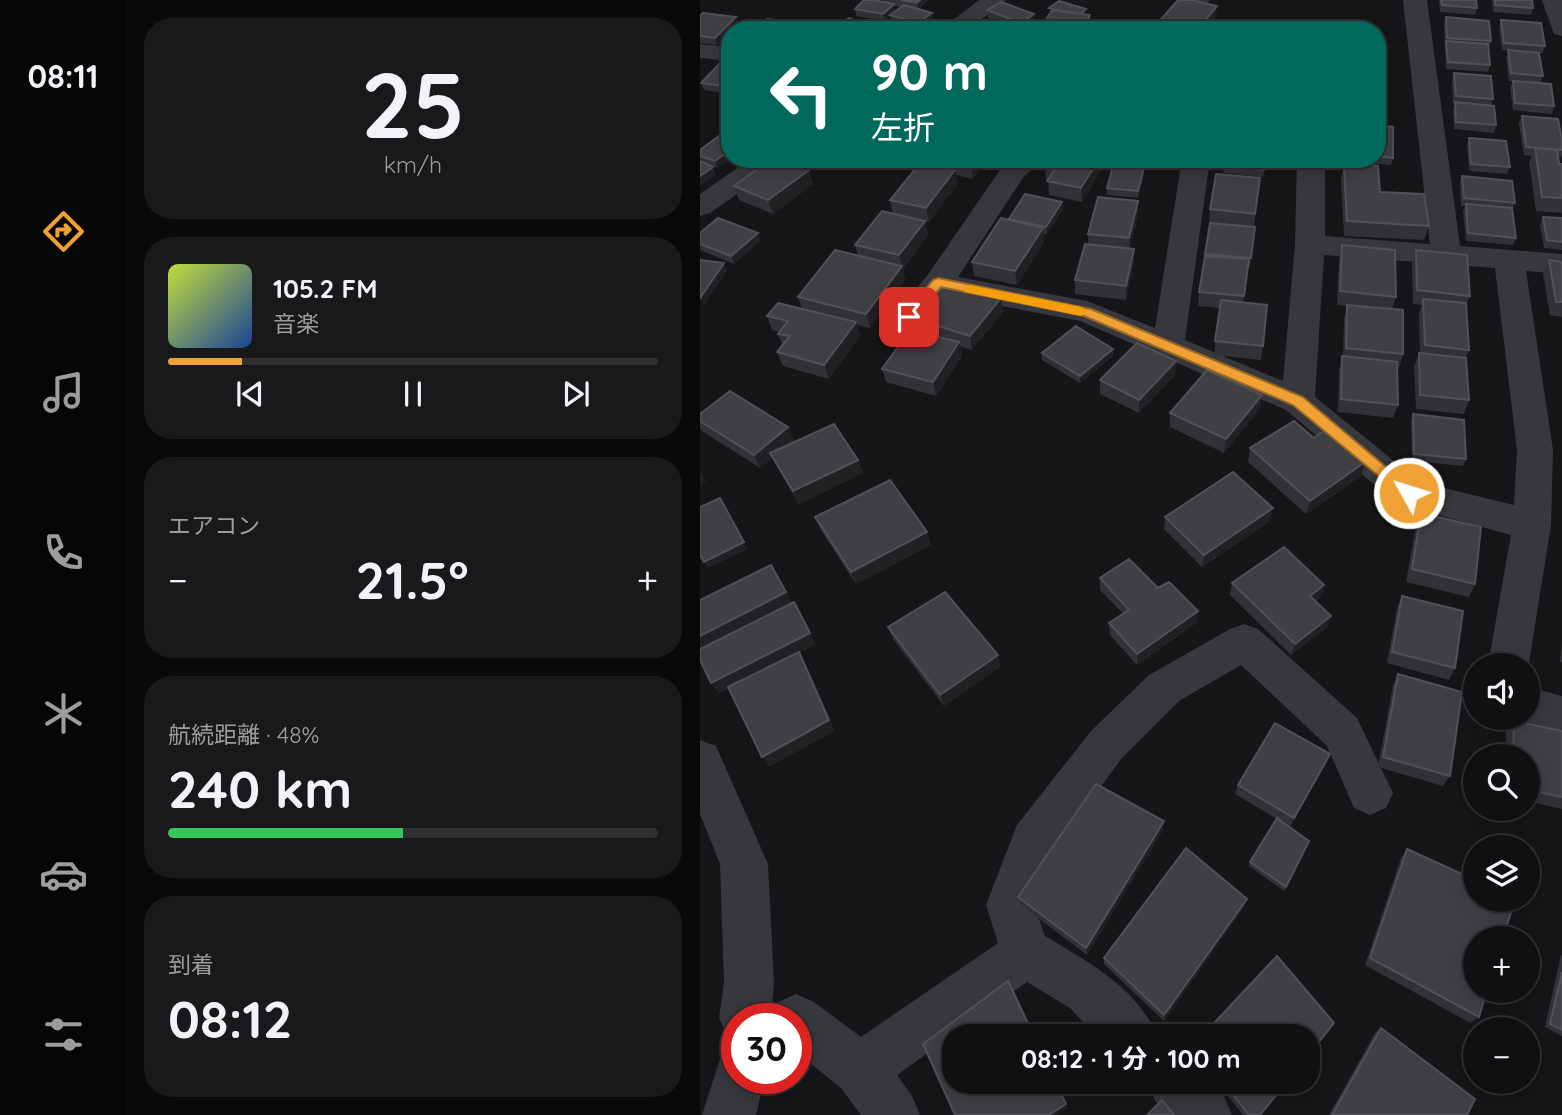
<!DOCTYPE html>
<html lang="ja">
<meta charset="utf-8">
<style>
body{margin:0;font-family:Quicksand,"Noto Sans JP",sans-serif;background:#19191b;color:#f1f3f6;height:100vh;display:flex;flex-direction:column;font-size:26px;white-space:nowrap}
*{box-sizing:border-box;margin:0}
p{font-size:23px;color:#9c9d9f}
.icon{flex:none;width:38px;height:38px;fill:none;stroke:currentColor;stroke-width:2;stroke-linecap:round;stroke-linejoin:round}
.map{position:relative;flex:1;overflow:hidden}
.details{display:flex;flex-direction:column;gap:18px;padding:18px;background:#09090a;width:574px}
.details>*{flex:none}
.guide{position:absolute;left:21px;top:21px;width:665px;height:147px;border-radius:28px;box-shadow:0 4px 18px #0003,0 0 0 2px #303032;background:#00695c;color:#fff;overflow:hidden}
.tools{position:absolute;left:763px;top:653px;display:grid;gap:14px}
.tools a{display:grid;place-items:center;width:77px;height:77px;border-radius:50%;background:#101012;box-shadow:0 4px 18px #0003,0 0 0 2px #303032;font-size:35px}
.speed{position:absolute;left:21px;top:1003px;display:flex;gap:14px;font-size:35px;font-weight:700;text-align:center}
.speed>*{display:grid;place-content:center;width:91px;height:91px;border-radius:50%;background:#101012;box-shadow:0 4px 18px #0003,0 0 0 2px #303032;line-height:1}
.speed .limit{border:10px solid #d22;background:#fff;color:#111}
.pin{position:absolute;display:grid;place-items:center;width:60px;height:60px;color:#fff;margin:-30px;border-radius:14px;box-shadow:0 4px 10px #0006}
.me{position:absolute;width:77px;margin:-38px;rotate:309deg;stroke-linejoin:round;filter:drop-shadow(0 0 5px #0008)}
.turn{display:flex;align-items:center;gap:24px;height:147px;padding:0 35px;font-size:32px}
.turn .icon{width:91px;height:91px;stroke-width:2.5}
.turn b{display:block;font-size:49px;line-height:60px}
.big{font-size:52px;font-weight:700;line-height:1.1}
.details .tile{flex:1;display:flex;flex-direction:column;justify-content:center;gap:10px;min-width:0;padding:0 24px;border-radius:28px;background:#19191b}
.details .dial{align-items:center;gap:0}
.dial b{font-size:91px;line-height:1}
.song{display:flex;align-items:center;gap:21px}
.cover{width:84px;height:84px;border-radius:10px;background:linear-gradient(135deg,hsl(70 70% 55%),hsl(220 70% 35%))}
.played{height:7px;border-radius:4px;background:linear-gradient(90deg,#f0a136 15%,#303032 15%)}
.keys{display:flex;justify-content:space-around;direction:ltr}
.heat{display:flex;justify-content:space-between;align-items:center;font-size:38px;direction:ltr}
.charge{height:10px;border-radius:5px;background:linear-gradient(90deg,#34c759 48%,#303032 0)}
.trip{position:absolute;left:242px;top:1024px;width:378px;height:70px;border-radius:28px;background:#101012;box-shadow:0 4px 18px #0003,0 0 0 2px #303032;font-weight:700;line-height:70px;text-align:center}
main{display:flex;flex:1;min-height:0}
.dock{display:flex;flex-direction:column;width:126px;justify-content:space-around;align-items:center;background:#060607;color:#9c9d9f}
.dock .icon{width:49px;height:49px}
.dock .on{color:#f0a136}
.dock b{font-size:32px;color:#f1f3f6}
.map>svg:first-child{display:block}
</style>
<main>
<nav class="dock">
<b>08:11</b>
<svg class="icon on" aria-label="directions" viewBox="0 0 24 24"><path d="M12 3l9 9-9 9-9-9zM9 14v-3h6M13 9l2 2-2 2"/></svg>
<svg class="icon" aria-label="music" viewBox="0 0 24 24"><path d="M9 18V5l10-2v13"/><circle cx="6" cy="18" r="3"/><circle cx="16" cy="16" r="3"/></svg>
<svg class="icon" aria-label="phone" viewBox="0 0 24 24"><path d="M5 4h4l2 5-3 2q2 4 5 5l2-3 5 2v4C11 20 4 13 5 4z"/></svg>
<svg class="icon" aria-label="climate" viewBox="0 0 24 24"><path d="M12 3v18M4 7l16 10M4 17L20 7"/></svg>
<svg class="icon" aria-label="car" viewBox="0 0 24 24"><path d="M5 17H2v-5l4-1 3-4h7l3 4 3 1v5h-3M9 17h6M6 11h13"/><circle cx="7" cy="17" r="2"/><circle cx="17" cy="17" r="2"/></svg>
<svg class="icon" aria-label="filters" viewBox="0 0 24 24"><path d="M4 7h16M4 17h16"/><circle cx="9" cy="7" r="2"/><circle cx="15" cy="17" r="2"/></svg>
</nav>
<section class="details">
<div class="tile dial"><b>25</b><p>km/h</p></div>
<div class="tile">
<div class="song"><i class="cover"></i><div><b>105.2 FM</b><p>音楽</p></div></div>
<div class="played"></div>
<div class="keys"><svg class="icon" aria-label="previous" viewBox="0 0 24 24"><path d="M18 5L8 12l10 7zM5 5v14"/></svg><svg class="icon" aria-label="pause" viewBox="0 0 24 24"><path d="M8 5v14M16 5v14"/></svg><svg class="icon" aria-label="next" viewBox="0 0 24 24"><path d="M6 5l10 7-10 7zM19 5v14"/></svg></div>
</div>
<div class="tile"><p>エアコン</p>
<div class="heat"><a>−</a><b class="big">21.5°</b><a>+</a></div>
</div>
<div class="tile"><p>航続距離 · 48%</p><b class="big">240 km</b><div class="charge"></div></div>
<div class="tile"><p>到着</p><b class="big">08:12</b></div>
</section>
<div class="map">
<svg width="862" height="1115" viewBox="0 0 862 1115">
<rect width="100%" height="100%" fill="#161618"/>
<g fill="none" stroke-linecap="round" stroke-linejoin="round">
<path fill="#37383d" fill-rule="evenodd" d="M279,0H306L268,30H240Z
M703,0H727L760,246L862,254V274L826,271L853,450L851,525L828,669V665H788L811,535L696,503L586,410L380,321L245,295L205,342L194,345L183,342L178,334L227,276L304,164L312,159H345L324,176L258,277L387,301L455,328L482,159H510L485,340L583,381L595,244L597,159H625V236L730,244ZM624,255L795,268L817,450L814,505L720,482L615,397Z
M842,0H862V36L854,34Z
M0,44L30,47V61L0,58Z
M50,159H82L78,165L10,213L0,216V194Z
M544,624L558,629L657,718L693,793L686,808L670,815L654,808L627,746L541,665L479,701L421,759L352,854L334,905L345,936C388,962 437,987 457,1036H396L370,1008L327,982L197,1075L212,1096L220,1115H161L141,1088L96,1052V1018H71L78,1002L96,994L114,1002L161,1037L298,943L286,905L317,825L391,731L449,675L530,629Z
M828,687L862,696V736L813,720L812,718H828Z
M0,740L16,746L68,864L74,983L71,1018H37V1040L27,1036L19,1018L24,983L20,864L0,814Z
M37,1052V1078H65L56,1115H2L20,1059Z
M447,1082H510L524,1096L532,1115H468L455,1101Z"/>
</g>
<path fill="#323236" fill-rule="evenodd" d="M184,0H228L219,9L232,13L233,20L221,30H217L191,23L190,16L185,21L156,16L155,9L184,2ZM194,6L201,7L195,11Z
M478,0H509L508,4L516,19L507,30H456V25Z
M739,0H776L777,8L775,15L740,12Z
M792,0H832L833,8L831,15L793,12Z
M287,10L334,14V21L321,30L288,18Z
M0,16L38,25L30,30V33L17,45L0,43Z
M746,17L791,41L789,48L790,65L788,72L746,69L744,24Z
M801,20L845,46L843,53H839L843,76L840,83L809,81L806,58L808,50L821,51L802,50L799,27Z
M30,61V94L4,90L1,83Z
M754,73L793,99L791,105L796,125L794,133L754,129L753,110L755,103H753L752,81Z
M813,81L854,106L852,114L813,110L810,88Z
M822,116L862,140V155L861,158H858L859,164H862V213L836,211L829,162L832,156L824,155L819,123Z
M677,125L693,158L691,165L653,162V159H677Z
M30,131L18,168L8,165L16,174L0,186V150Z
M769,138L810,167L807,174L769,171L767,145Z
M231,159H288L273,179L256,175L257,185L229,222L225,221L228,235L203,269L205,280L170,328L157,325L160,336L129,379L83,366L77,352L83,346L78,334L80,332L72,330L67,316L102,309L98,297L158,256L155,245L193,214L190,200L232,165Z
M350,159H406V162L382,202L349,195L348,180H346L345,166Z
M525,159H566L563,177L523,173Z
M644,164L680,192L729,226L724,240L644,236L641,178Z
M446,165L438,198L407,195V188Z
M109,170L113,184L73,214L39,200L34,186Z
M762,176L815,203L812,209L816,238L813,245L766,241L763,211L765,206H761L760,183Z
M560,178L554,227V234L550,266H548L543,302L563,346L561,360L514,355L520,308L498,306L499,292L510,224H509L510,209Z
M363,209L347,234H343L344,242L317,285L274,276L272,262L309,220V219Z
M438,215L430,248L434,263L426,300L375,294V280L388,244V234Z
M843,217L862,218V250L844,248L840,224Z
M0,233L61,240L34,264L0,250Z
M642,245L696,297L692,309L703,354L699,368H697L698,405L693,418L638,412L639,370L643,356L644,319L647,306L637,305L639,259Z
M716,250L770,296L766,305L769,350L766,358L769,400L764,414L716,409L714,367L719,353L720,354L719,313L722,305L713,304L712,264Z
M849,260L862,262V317L850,315L843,274Z
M301,298L303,312L272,350L260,346L262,356L236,396L186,382L182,369L219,332L216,319Z
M342,353L413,356L380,383L342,360Z
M476,361L475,375L439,413L400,394V380Z
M562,395L560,409L524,453L470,427V413Z
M0,414L94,440L88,445L158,460L163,473L99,504L72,458L60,468L2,431L0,428Z
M713,414L766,459L763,466L712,461L711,421Z
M614,438L661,476L606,514L548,462L550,448Z
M721,513L775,584L769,597L706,582L716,526Z
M115,517L227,532L231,545L156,584L121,530Z
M465,517L570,521L502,567L464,529Z
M400,578L458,588L498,611L496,623L437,665L410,635L409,623L423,614L400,590Z
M532,583L621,597L615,601L631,616L627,628L591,655L530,595Z
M702,596L755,668L749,680L687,663L697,608Z
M188,627L298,655L300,667L244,706L193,639Z
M862,641V662H860Z
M698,674L750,776L743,786L678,767L693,685Z
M814,721L862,731V809L828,801V756H806V732Z
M626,764L590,827L609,841L584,891L549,866L550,862L577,819L535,794L538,785Z
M463,830L387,955L321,905L318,897Z
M707,849L779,1017L770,1023L665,965L701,858Z
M547,899L544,907L464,1021L404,964V958Z
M861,955H862V1036L845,1027Z
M681,1028L767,1115H629L675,1033Z
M517,1082H587L560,1115H543Z"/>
<path fill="#212124" d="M220,0H228L218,10L217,3Z
M194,4L195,11L185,21L183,14Z
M517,6L516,19L507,30H497Z
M232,13L233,20L219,30L218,23Z
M334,14V21L321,30V23Z
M36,17L38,25L33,30H30V33L17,45L15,38Z
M30,150L31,159L18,168L15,161Z
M275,159H288L273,179L271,165Z
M399,159H406V162L382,202L381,188Z
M446,159V165L438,198V191Z
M13,167L16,174L0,186V176Z
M109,170L113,184L73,214L68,200Z
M255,170L257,185L229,222L226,208Z
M438,201V215L429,252V238Z
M362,202L363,209L347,234L346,227Z
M225,221L228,235L203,269L199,255Z
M343,228L344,242L317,285L315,271Z
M58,233L61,240L34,264L31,256Z
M434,249V263L426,300V286Z
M24,263L27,271L4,305L0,298Z
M202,266L205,280L170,328L166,314Z
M301,298L303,312L272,350L270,336Z
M156,322L160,336L129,379L124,365Z
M259,342L262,356L236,396L233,382Z
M413,349V356L380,383V376Z
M476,361L475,375L439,413V400Z
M562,395L560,409L524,453L526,439Z
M88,427L94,440L72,458L70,453L72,458L60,468L54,455Z
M158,460L163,473L99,504L93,491Z
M665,462L661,476L606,514L610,501Z
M0,471L6,482L0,485Z
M573,508L570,521L502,567L504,555Z
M227,532L231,545L156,584L151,572Z
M44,542L48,549L8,568L4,562Z
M624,585L621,597L606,608L610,596Z
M86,592L93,604L0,651V636Z
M498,611L496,623L437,665V654Z
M631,616L627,628L591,655L595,644Z
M110,633L116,644L99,653L105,664L135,731L69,767L62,757L99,653L19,694L11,683Z
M298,655L300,667L244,706L240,695Z
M630,754L626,764L590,827L594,818Z
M464,821L463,830L387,955L386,948Z
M547,899L544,907L464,1021V1015Z
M355,1082L368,1108L356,1115H349Z"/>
<path fill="#3f4044" stroke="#4f5156" stroke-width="2" d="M164,0H174L194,4L183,14L155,9Z
M201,0H220L217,3Z
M478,0H492L517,6L497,30H478L456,25Z
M741,0H776L777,8L742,5Z
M795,0H832L833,8L795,5Z
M359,1L386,9L381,14L360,11L349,8Z
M301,2L334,14L321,23L287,10Z
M204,5L232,13L218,23L190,15Z
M352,10L390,15L388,20L407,23L403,30H354L341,28Z
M3,13L36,17L15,38L0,36V16Z
M746,17L789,21L791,41L747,38Z
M149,18L176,30H128Z
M67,19L102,24L97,30H56Z
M278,19L305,29L262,30Z
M801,20L841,23L845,46L804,43Z
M547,26L558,30H543Z
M746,41L788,44L790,65L748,62Z
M808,50L839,53L843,76L811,73Z
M23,60L30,61V87L1,83Z
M754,73L791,76L793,99L756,96Z
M813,81L851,84L854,106L815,103Z
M755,102L794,106L796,125L756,122Z
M822,116L858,119L862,140V150L826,147Z
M677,125L693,127V158L677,156Z
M27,130L30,131V150L15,161L0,156V150Z
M769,138L806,141L810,167L771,164Z
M835,148L857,150L859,164H862V198L842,197Z
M71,159H83L109,170L68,200L34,186Z
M244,159H275L271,165Z
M350,159H399L381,188L347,181L356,168L345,166Z
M415,159H446L438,191L407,188Z
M525,159H566L564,170L524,166Z
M0,161L13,167L0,176Z
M220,163L255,170L226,208L190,200Z
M644,164L678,166L680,192L724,194L729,226L647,221Z
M516,174L560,178L555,214L510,209Z
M762,176L812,181L815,203L764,198Z
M325,194L362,202L346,227L309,219Z
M398,197L438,201L429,238L388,234Z
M766,204L812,208L816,238L768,233Z
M182,211L225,221L199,255L155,245Z
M843,217L862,218V242L847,240Z
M18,218L58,233L31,256L0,244V233Z
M301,218L343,228L315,271L272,262Z
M510,223L555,227L551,258L505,254Z
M385,244L434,249L426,286L375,280Z
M642,245L695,250L696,297L640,291Z
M135,250L202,266L166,314L98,297Z
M716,250L767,255L770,296L717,290Z
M505,256L549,259L544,296L499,292Z
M0,260L24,263L0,298Z
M849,260L862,262V302H856Z
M247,281L301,298L270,336L216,319Z
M723,299L766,303L769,350L725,345Z
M521,300L567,305L563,346L515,341Z
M78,303L156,322L124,365L77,352L90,336L78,334L88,321L67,316Z
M647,305L703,310V354L646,348Z
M376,326L413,349L380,376L342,353Z
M210,330L259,342L233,382L182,369Z
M437,343L476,361L439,400L400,380Z
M719,353L766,358L769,400L720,395Z
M642,356L697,362L698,405L641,399Z
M507,370L562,395L526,439L470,413Z
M30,391L88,427L54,455L0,421V414Z
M713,414L764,420L766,459L714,454Z
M594,421L614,438L625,430L665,462L610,501L550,448Z
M134,424L158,460L93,491L70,453Z
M533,472L573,508L504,555L465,517Z
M190,480L227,532L151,572L115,517Z
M20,498L44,542L4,562L0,555V507Z
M721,513L781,527L775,584L712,569Z
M584,547L624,585L610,596L631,616L595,644L532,583Z
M429,559L458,588L469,582L498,611L437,654L409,623L429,610L400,578Z
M71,565L86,592L0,636V600Z
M245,592L298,655L240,695L188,627Z
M702,596L763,611L755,668L692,652Z
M94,602L110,633L11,683L0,660V649Z
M99,652L129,720L62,757L28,687Z
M698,674L762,692L750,776L683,757Z
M814,721L862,731V797L828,790V756H813Z
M575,723L630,754L594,818L538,785Z
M396,784L464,821L386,948L318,897Z
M577,818L609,841L586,887L550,862Z
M486,848L547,899L464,1015L404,958Z
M707,849L775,880V900H815L803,938H775V990H787L779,1017L670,958Z
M577,956L634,1023L607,1057V1036H502Z
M862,972V1030L850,1024Z
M308,981L334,1036H254V1082H355L366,1104L349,1115H255L223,1044Z
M681,1028L775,1099L767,1115H632Z
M523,1082H587L560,1115H549Z
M462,1100L474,1115H447Z"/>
<path fill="#f0a136" stroke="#9c6923" stroke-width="2" d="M238,278L391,309L603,397L717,493L714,497H704L593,405L384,316L241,287L213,320H204V314L233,280Z"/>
<path fill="#f59e0b" d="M270,285L381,307L388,311L381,316L265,292L263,289Z"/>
</svg>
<div class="tools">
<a><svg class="icon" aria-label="sound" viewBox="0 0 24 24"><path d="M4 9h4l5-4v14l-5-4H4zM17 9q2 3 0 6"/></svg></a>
<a><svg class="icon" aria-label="search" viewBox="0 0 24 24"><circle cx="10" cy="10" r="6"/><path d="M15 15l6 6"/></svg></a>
<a><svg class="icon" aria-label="layers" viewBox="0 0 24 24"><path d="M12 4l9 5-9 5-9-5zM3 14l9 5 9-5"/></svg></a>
<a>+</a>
<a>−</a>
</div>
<div class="speed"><div class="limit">30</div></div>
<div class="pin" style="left:209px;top:317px;background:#d93025"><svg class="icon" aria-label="arrive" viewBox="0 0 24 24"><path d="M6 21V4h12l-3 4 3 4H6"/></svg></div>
<svg class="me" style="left:709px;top:493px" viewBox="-20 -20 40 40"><circle r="17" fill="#f0a136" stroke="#fff" stroke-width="3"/><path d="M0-11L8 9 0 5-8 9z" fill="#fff"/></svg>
<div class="trip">08:12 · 1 分 · 100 m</div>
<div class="guide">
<div class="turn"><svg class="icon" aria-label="left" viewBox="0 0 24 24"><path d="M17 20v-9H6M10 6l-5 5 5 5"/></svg><div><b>90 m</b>左折</div></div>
</div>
</div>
</main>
